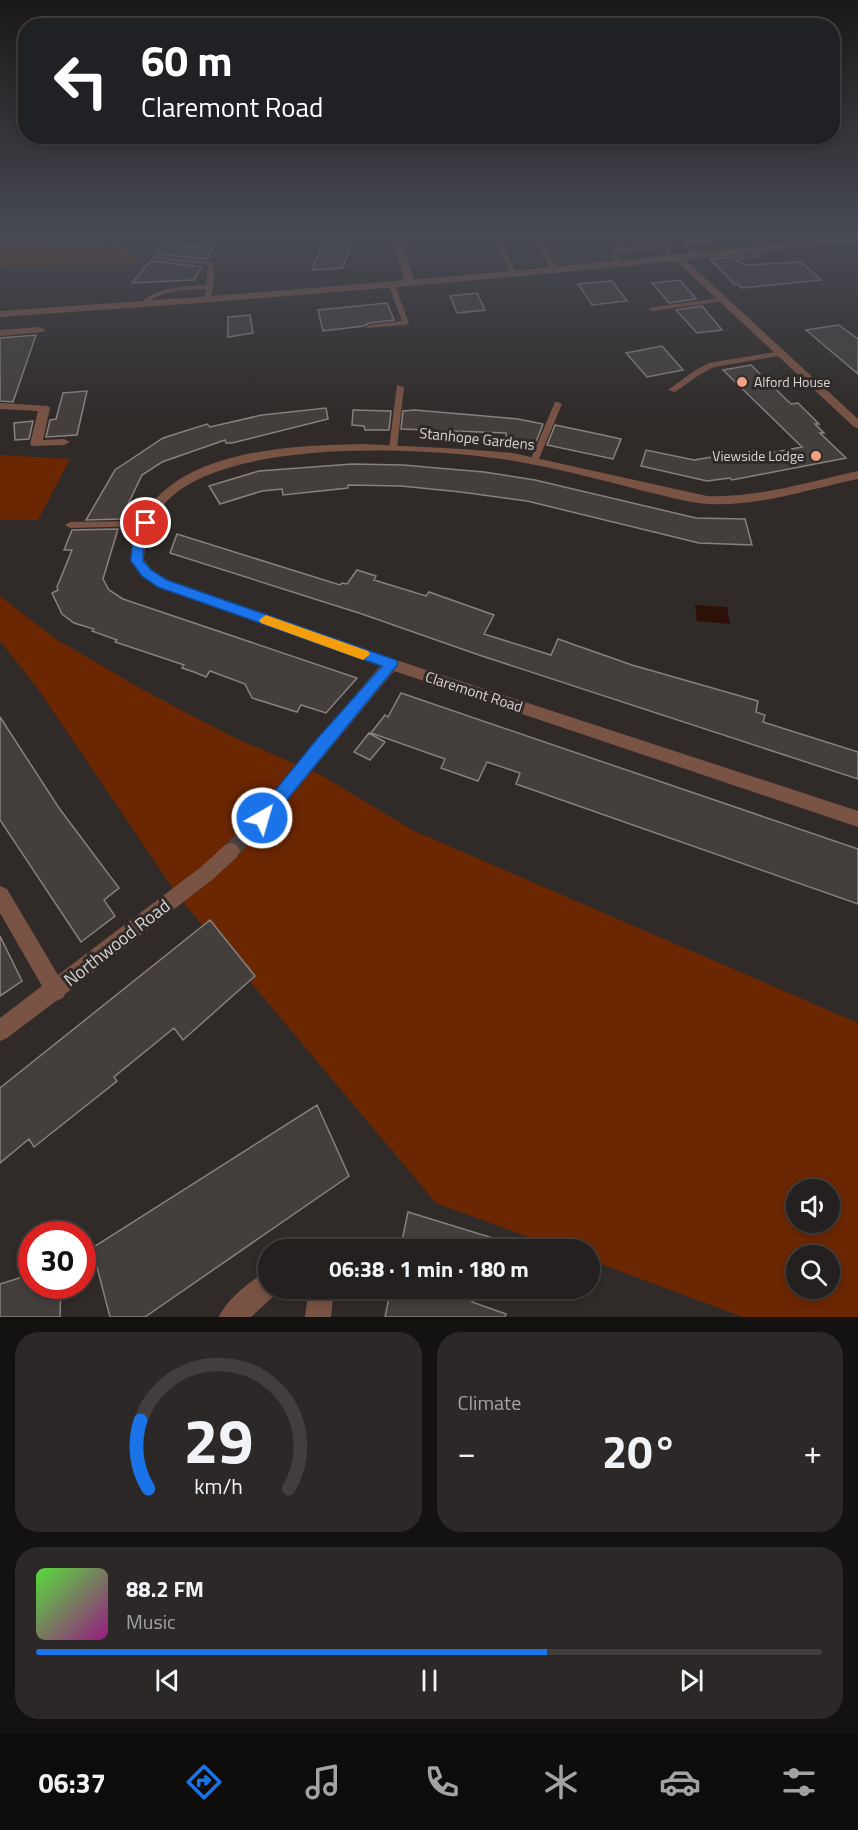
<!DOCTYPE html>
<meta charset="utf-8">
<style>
body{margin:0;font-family:"Titillium Web",sans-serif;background:#2c2828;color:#f1f3f6;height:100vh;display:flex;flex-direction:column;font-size:22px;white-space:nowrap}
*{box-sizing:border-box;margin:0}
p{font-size:20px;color:#a3a3a4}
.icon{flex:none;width:33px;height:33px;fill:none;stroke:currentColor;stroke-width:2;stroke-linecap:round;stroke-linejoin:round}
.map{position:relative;height:1317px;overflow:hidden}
.details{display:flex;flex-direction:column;gap:15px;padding:15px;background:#141211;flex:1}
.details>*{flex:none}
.hud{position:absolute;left:18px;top:18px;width:822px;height:126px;border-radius:24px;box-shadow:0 3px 9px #0003,0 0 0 2px #413e3d;background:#202124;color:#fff;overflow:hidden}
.buttons{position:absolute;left:786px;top:1179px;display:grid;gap:12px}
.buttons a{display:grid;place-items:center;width:54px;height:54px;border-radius:50%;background:#24201f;box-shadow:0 3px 9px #0003,0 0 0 2px #413e3d;font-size:30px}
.speed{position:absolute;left:18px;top:1221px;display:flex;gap:12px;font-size:30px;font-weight:700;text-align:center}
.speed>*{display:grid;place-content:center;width:78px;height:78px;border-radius:50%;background:#24201f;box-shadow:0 3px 9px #0003,0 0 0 2px #413e3d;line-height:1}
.speed .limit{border:9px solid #d22;background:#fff;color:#111}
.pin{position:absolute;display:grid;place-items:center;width:51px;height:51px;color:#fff;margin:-26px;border:3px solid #fff;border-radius:50%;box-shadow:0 2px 6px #0007}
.me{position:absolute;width:66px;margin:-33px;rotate:38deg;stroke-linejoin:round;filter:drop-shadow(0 0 4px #0008)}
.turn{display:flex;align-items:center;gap:21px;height:126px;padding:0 24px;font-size:27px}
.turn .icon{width:78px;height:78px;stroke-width:2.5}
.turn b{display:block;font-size:42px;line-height:51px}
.big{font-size:45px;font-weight:700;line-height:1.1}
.details .tile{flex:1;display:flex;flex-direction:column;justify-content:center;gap:9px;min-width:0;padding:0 21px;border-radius:24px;background:#2c2828}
.details .dial{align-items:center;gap:0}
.dial svg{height:156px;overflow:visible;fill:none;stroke:#413e3d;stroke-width:7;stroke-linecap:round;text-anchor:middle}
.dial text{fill:#f1f3f6;stroke:none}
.song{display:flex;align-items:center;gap:18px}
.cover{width:72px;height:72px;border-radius:9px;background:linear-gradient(135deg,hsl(110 70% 55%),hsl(310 70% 35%))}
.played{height:6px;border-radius:3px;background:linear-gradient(90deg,#1a73e8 65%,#413e3d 65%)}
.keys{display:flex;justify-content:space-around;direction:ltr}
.heat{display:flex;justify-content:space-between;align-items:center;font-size:33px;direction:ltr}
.details .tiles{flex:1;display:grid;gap:15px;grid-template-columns:1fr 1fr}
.tile:last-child{grid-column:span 2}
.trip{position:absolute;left:258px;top:1239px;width:342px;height:60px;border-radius:30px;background:#24201f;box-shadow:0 3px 9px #0003,0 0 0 2px #413e3d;font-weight:700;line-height:60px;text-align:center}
.menu{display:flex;height:96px;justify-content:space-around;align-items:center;background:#0e0d0c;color:#a3a3a4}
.menu .icon{width:42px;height:42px}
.menu .active{color:#1a73e8}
.menu b{font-size:27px;color:#f1f3f6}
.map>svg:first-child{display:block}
</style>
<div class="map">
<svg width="858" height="1317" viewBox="0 0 858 1317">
<rect width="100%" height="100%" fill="#302b29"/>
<path fill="#6b2602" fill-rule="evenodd" d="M0,243L122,248L143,262L0,266Z
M0,455L70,459L38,520H0Z
M0,596L56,639L147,692L233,737L321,775L412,830L858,1023V1317H743L590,1260V1250L561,1249L436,1203L178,896L38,689L0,641ZM796,1190H830V1222H796ZM796,1256H830V1288H796Z"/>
<path fill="#2d1106" d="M695,605L727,607L730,624L697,621Z"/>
<path fill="#443f3d" stroke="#87817f" stroke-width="1.5" d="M326,234H354L343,268L312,270Z
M162,245L213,248L207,259L156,254Z
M732,257L745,265L801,262L821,280L742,288L738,284H734L710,259Z
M151,260L153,261L202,267L194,280L132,283Z
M680,280L696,299L669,303L652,283Z
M612,281L627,301L592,305L578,284Z
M477,293L485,310L457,313L450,296Z
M387,303L394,320L369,323L364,326L323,331L318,310Z
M702,306L722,330L697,333L676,310Z
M250,315L253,333L228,337V317Z
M839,325L858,339V374L806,330Z
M36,335L13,402L0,401V338Z
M662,346L683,370L647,377L626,353Z
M751,365L791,404L798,403L819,424H815L824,433H820L846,458L732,480L730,478L707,481L641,466L646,450L694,460L755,450L760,455L802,447L723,370Z
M87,391L77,435L46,437L50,420L56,419L63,393Z
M326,408L328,419L232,443H226L225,440L162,462L142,475L121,519L86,520L115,470L163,438L207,424L210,427L262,415Z
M353,410L391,411L389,430H365L364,426L352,425Z
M415,410L518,419L543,424L536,442L506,438V433L401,429L403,411Z
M33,421L29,439L15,440L14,423Z
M555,425L603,435L621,439L613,459L547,445Z
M352,464L403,465L484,472L535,480L696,518L745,519L752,545L699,543L527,501L461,492L401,486L348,485V488L283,495L282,489L262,491L220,504L209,486L259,471Z
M118,529L103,579L109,590L123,599L357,678L326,713L301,705L297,712L252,698L245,684L210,671L206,677L194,672L182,668L184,665L115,642L117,640L92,631L94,629L74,623L62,614L52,593L58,590L57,587L72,550H64L72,530Z
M177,534L340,585L342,583L347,584L357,570L376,576L374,580L426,596L429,592L494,615L484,634L551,655L558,639L632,665L758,701L756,712L765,715L763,722L858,752V779L479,655L362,614L170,553Z
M401,693L858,849V904L516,784L520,773L487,762L478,781L441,768L445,759L371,733L385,715L388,717Z
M0,717L59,808L119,888L104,900L115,916L81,942L0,820Z
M369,733L385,742L370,760L354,752Z
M210,920L255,976L183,1040L174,1028L114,1077L117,1081L34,1147L29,1139L0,1163V1088Z
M0,936L22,981L0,996Z
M317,1105L349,1176L145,1317H110L92,1248Z
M408,1212L516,1245L515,1250H400Z
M32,1274V1286H61L60,1317H0V1284Z
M391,1288H474L472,1302L506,1314L505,1317H385Z"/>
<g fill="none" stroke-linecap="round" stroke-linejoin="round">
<path stroke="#494442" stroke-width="16" stroke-dasharray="16 8" stroke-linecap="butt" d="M231,851L262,818"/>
<path fill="#795344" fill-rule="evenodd" d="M490,234H496L516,272L515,273L510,272Z
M533,234H539L557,269L556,270L551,269Z
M655,234H661L670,246L672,258H668L665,248L620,252L617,256L622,263L619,265L611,256L618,248L663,245Z
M802,234H809L819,243L814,244Z
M732,236L735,238L734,239L691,244L688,245L697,255L694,257L682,245L689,240Z
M756,248L759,250L761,258L741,260L728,252L733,251L742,256L755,255L753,250Z
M155,256L212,262C216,272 213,291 210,301L205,300L206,289C183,290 161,290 143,306H139V304C158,287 182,286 206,285L208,265L153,259L152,258Z
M389,282L394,283L409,323L406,325L367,328L366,327L369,325L402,321L388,283Z
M723,298L726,300L725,301L652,311L649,309L652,307Z
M781,351H784V355L714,367L699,375L675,392L668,390L694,371L709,363Z
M397,385L404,387L397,448L393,450L389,448Z
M555,402H558L562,404L538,461L537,463H531L530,461Z
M145,521L150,524L148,526L70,528L65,525L70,522Z"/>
<path fill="#795344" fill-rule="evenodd" d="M385,234H395L400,239L415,282L413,284L405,282L392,240Z
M673,254H679L858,419V428L854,427L673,258Z
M40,327L45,330L43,332L0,336V330Z
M0,403L48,406L50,408L43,440L64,439L70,442L64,445L32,446L30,444L38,411L0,409Z
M363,444L463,449L513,453L707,496C758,498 808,482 858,471V479C809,489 758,507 707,504C684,502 662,495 640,490C602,480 564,470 525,463C440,447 234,436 169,499C152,515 145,537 144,560L152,570L167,580L396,660L858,811V827L394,671L268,824L262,826L256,824L253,818L256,812L380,666L157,586L142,576L130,561C140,450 278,446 363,444Z
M231,843L237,845L240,851L237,857L213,879L65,994L63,998L56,1001L7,1038L0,1041V1018L42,986L0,913V886L7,889L58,975L201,867L225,845Z
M268,1272V1288H279L277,1293L251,1317H219C226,1300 251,1279 268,1272Z
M309,1288H334L331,1317H305Z"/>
<path fill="#795344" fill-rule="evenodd" d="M858,235V241C573,274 286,298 0,317V311C286,292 573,268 858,235Z"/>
</g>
<linearGradient id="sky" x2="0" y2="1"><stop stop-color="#1a1817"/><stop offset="0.56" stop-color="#484a54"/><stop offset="1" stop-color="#484a54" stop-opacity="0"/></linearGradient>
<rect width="858" height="419" fill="url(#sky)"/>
<path fill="#1a73e8" stroke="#114b97" stroke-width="1.5" d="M146,519L152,523L144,542L143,561L151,570L167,580L396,660L398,664L268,823L262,825L257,823L254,818L257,813L317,739L382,666L158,587L142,576L131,561C132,548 132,525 146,519Z"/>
<path fill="#f59e0b" d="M266,615L368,651L370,654L363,660L261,623L259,620Z"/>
<g fill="#f2a07f" stroke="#302b29" stroke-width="2">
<circle cx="742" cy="382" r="6"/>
<circle cx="816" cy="456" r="6"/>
</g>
<g text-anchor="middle" stroke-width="6" stroke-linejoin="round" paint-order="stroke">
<g font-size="14" fill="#d8d4d3" stroke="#302b29" text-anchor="start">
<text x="754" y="387">Alford House</text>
<text x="804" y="461" text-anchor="end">Viewside Lodge</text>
</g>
<g font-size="15" fill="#d8d4d3" stroke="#302b29">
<text transform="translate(477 439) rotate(6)" y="5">Stanhope Gardens</text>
<text transform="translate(474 692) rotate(18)" y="5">Claremont Road</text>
</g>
<g font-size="18" fill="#d8d4d3" stroke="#302b29">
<text transform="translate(117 943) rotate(-38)" y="6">Northwood Road</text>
</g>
</g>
</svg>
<div class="buttons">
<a><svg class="icon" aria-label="sound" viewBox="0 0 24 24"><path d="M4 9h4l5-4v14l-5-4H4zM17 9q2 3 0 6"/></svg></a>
<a><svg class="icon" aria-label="search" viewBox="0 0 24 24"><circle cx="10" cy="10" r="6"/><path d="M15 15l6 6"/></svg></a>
</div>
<div class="speed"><div class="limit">30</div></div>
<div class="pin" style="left:146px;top:523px;background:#d93025"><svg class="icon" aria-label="arrive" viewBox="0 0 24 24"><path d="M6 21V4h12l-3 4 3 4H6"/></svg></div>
<svg class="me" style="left:262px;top:818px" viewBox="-20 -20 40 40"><circle r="17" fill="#1a73e8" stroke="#fff" stroke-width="3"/><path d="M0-11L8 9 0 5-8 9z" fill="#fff"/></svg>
<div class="trip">06:38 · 1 min · 180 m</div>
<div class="hud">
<div class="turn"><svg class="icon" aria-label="left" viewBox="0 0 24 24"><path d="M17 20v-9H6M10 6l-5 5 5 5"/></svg><div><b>60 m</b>Claremont Road</div></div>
</div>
</div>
<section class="details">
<div class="tiles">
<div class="tile dial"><svg viewBox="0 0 100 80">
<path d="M14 69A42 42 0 1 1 86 69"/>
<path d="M14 69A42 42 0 0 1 10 34" stroke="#1a73e8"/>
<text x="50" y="56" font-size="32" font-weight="700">29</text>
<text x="50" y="72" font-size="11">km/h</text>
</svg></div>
<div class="tile"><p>Climate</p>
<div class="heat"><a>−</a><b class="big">20°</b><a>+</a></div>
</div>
<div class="tile">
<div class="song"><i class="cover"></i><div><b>88.2 FM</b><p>Music</p></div></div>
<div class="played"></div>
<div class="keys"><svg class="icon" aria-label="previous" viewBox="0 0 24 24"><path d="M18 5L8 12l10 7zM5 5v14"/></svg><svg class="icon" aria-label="pause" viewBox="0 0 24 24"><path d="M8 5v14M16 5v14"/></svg><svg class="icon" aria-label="next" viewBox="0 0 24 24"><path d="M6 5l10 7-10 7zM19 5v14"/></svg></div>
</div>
</div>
</section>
<nav class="menu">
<b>06:37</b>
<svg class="icon active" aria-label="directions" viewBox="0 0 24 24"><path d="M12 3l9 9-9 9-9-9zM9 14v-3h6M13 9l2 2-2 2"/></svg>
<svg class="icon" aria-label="music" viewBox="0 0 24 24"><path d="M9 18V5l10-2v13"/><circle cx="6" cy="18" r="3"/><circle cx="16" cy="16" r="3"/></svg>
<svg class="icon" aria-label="phone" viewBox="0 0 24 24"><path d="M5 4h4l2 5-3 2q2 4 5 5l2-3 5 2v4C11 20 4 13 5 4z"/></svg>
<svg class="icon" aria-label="climate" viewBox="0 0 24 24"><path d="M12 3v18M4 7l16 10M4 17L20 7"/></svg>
<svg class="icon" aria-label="car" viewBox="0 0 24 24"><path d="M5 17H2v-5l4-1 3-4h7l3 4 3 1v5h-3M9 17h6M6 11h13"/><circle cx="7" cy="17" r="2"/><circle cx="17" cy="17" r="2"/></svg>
<svg class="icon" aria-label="filters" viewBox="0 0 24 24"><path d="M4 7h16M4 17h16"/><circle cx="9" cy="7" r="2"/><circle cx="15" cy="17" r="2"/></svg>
</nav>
